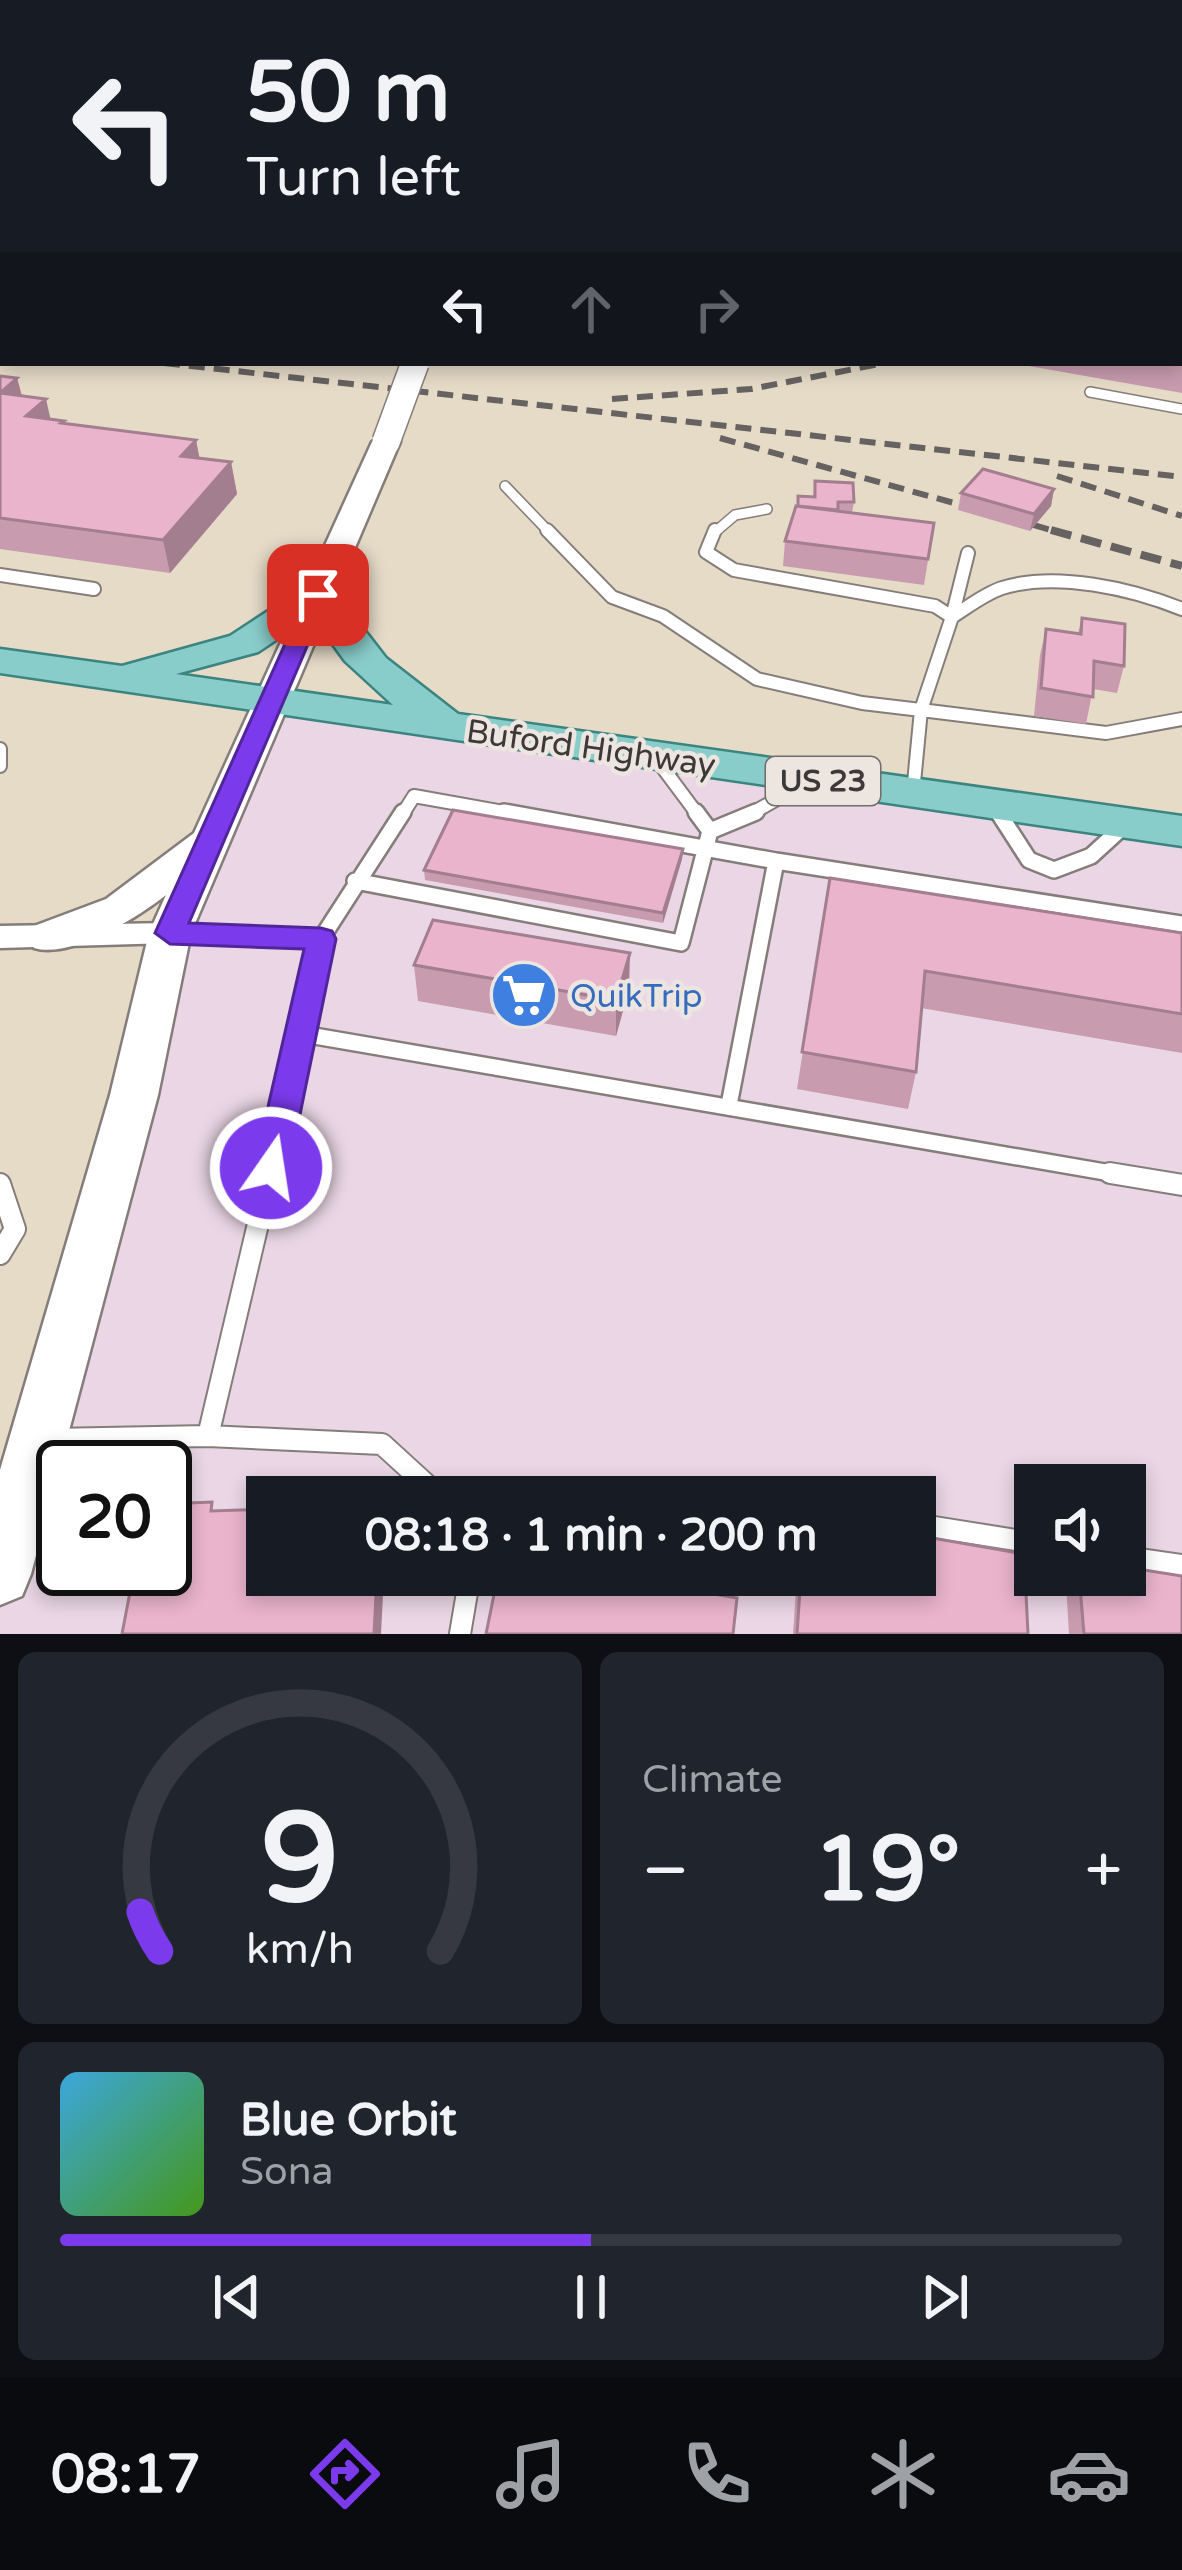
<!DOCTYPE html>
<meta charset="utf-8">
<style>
body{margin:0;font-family:"Varela Round",sans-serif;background:#20242c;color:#f1f3f6;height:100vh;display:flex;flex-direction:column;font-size:45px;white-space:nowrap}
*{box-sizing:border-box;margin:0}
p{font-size:39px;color:#9ea1a6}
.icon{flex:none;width:66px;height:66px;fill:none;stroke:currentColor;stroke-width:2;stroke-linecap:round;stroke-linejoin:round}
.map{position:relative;height:1634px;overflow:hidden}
.panel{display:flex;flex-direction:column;gap:18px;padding:18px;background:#0d0f14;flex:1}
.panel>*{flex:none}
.top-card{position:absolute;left:0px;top:0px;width:1182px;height:366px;box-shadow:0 6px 18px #0003;background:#171b24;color:#f1f3f6;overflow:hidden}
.buttons{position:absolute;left:1014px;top:1464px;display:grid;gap:24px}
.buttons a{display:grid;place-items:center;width:132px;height:132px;border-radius:0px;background:#171b24;box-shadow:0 6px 18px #0003;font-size:60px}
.speed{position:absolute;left:36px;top:1440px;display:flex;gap:24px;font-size:60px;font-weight:700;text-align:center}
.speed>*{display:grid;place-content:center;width:156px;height:156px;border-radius:50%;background:#171b24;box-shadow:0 6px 18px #0003;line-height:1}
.speed .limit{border:6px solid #111;border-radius:18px;background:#fff;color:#111}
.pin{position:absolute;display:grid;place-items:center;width:102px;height:102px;color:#fff;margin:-51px;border-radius:24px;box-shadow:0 6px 18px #0006}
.me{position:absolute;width:132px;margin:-66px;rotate:13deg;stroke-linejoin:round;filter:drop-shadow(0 0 9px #0008)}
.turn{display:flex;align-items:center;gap:42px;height:252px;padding:0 48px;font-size:54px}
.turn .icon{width:156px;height:156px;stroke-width:2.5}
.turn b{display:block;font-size:84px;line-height:102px}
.lanes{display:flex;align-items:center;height:114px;padding:0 48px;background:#0003;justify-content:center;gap:60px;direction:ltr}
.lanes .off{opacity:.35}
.big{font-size:90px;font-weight:800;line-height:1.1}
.panel .tile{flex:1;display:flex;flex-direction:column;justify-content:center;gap:18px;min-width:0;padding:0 42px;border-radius:18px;background:#20242c}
.panel .dial{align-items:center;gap:0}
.dial svg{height:312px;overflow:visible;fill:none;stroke:#363941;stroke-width:7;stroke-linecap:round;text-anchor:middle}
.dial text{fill:#f1f3f6;stroke:none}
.song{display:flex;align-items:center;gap:36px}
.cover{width:144px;height:144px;border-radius:18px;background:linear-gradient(135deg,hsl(200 70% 55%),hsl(100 70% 35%))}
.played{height:12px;border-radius:6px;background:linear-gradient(90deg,#7c3aed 50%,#363941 50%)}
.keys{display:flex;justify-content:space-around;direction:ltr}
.heat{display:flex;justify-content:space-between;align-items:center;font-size:66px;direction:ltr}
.panel .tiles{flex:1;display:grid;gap:18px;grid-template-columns:1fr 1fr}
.tile:last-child{grid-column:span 2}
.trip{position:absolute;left:246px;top:1476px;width:690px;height:120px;border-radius:0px;background:#171b24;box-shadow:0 6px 18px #0003;font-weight:800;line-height:120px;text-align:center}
.menu{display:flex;height:192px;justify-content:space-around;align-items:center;background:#090b0e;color:#9ea1a6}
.menu .icon{width:84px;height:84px}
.menu .selected{color:#7c3aed}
.menu b{font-size:54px;color:#f1f3f6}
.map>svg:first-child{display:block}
</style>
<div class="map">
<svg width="1182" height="1634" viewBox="0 0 1182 1634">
<rect width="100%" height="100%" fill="#ece5e0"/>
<path fill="#ead6e5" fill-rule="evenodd" d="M272,700L1182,833V1634H0V1574L134,1095ZM63,1467H165V1569H63ZM1035,1485H1125V1575H1035ZM267,1497H915V1575H267Z"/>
<path fill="#e6dbc7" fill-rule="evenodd" d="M0,0H1182V833L272,700L170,933L0,1574ZM3,3H1179V363H3Z"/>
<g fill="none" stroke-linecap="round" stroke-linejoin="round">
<g stroke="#847d79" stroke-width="8">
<path id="lane-far4" d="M72,0L78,1"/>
</g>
<g stroke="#847d79" stroke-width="12">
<path id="lane-far3" d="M1090,392L1182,409
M505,486L550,533
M714,533L735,515L767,509"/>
</g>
<g stroke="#847d79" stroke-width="16">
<path id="lane-far2" d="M547,530L612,597L663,616L757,679L862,703L921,710L913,793
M715,530L706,552L734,570L935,606L952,617L921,710L1106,733L1182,719
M0,575L94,589
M952,617C968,607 984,594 1002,588C1056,571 1132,589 1182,609
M952,617L968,553
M0,749V766
M654,756L698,815
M995,808L1000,815
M402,815L414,796L521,815
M749,815L807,782"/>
</g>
<g stroke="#847d79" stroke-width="20">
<path id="lane-far1" d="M403,812L321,939L303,1034L1128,1176
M504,812L776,861L1182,924
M998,812L1029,860L1054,870L1091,856L1125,825
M710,831L756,812
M355,881L681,943L710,831L696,812
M175,933L321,939
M729,1105L776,861
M270,1176L303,1034"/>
</g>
<g stroke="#847d79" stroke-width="24">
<path id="lane" d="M1110,1173L1182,1185
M0,1184L15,1229L0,1254
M208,1436L270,1173
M52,1439L208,1436L382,1444L440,1497
M915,1524L1035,1543
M1125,1557L1182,1565
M460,1634L470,1575"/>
</g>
<g stroke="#847d79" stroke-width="5">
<path id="street" d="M3,25V32L0,33V26Z
M0,297H3V307H0Z
M170,923L180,926L185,933L180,940L170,943L0,948V926Z"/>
</g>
<g stroke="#847d79" stroke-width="5">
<path id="secondary" d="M386,434L400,442L191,933L158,1095L31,1574L22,1596L0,1605V1470L110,1095L149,933L166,895C137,918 71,959 34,948L28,937L34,926L106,899L194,833L372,442Z"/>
</g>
<g stroke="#3b8480" stroke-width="5">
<path id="primary" d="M318,584L331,587L386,658L458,714L1182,816V846L0,673V649L122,666L230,636L305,587ZM312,616L345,661L393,705L176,674L258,652Z"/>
</g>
<use href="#lane-far4" stroke="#fff" stroke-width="6"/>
<use href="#lane-far3" stroke="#fff" stroke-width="9"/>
<use href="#lane-far2" stroke="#fff" stroke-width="12"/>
<use href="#lane-far1" stroke="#fff" stroke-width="15"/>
<use href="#lane" stroke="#fff" stroke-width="20"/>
<use href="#street" fill="#fff" fill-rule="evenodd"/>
<use href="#secondary" fill="#fff" fill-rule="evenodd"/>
<use href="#primary" fill="#89cdca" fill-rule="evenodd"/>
<path stroke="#666261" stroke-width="6" stroke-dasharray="16 9" stroke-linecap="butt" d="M164,363L1182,477
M612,399L751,389L885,363
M720,438L1062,533
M1057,476L1182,516"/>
<path stroke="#666261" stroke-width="8" stroke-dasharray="21 10" stroke-linecap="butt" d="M1051,530L1182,566"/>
<g stroke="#847d79" stroke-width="30" stroke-linecap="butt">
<path id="secondary-bridge" d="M386,442L415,363"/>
</g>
<use href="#secondary-bridge" stroke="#fff" stroke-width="27"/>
</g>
<path fill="#c89baf" d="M996,0H1152L1150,3H1026Z
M1176,0H1182V18H1179V3H1174Z
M1179,46H1182V393L1012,363H1179Z
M0,376L17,378L22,396L51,419L65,424L196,440L199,458L231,462L237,494L170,573L0,549Z
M815,481L854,502L852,513L934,523L924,585L783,566L785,541L813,497Z
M1054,489L1051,506L1030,531L958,510L961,493Z
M1082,618L1124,666L1117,693L1093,689L1086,724L1034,716L1040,655L1046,629L1078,633Z
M683,849L682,859L663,923L425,880L424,870Z
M830,878L1182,933V1053L921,1008L916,1072L908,1109L797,1089Z
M414,965L629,989L616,1036L418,1001Z
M797,1575H915L1028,1634H793Z
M1070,1575H1125L1182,1634H1069L1066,1584Z"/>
<path fill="#a37e8f" d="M623,0H652L651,3H617Z
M3,46V70L0,71V47Z
M3,134V161L0,162V135Z
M17,378L25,408L0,393Z
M46,399L53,430L26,416Z
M196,440L202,471L181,456Z
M231,462L237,494L170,573L163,540Z
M1054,489L1051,506L1030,531L1034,514Z
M683,849L682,859L663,923V913Z
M630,953L629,989L616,1036V1000Z
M377,1575H384L381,1634H374Z"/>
<path fill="#e9b4cc" stroke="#a37e8f" stroke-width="3" d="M347,0H623L617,3H372Z
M1179,46H1182V198L1179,197Z
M0,103H3V134L0,135Z
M1179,218H1182V362L1179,361Z
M0,376L17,378L0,393Z
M0,393L46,399L26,416L64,421L61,423L196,440L181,456L231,462L163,540L0,518Z
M983,469L1054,489L1034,514L961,493Z
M815,481L853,483L854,502H838V510L798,506V496L815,497Z
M796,506L934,523L928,559L785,541Z
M1082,618L1125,624L1124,666L1094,661L1093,697L1041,688L1046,629L1081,634Z
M453,810L683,849L663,913L424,870Z
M830,878L1182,933V1014L925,971L916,1072L802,1052Z
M433,920L630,953L616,1000L414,965Z
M212,1502L211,1511L267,1509V1575H377L374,1634H122L134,1571H125V1569H165V1504Z
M915,1535L1024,1554L1028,1634H797L801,1575H915Z
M1125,1567L1182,1576V1634H1084L1079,1575H1125Z
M498,1575H605L737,1598L733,1634H486Z"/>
<path fill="#7c3aed" stroke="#51269a" stroke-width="3" d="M318,588L329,595L189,923L321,928L332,931L336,939L289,1168L283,1178L271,1182L259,1178L254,1168L304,949L170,944L155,933L307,595Z"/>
<defs>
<g id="supermarket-disc" transform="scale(3.45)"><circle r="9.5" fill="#3f7fe0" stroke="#ece5e0"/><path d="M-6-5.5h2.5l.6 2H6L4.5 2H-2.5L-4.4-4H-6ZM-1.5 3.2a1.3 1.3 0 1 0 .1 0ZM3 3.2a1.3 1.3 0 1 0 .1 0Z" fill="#fff"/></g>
</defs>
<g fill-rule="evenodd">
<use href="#supermarket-disc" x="524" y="995"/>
</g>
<g text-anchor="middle" stroke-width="9" stroke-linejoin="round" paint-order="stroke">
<rect fill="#ece5e0" stroke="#716d6a" stroke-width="3" x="766" y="757" width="114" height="48" rx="9"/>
<g font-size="30" font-weight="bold" fill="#3c3938">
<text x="823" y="791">US 23</text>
</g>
<g font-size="33" fill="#3c3938" stroke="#ece5e0">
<text transform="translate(591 747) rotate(8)" y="12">Buford Highway</text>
</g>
<g font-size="33" fill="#366cbe" stroke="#ece5e0" text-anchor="start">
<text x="570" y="1007">QuikTrip</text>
</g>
</g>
</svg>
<div class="buttons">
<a><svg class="icon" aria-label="sound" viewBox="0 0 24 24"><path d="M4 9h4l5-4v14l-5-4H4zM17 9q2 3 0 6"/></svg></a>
</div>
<div class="speed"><div class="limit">20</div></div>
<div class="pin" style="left:318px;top:595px;background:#d93025"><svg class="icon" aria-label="arrive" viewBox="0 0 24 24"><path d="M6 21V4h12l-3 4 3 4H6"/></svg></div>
<svg class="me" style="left:271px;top:1168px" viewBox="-20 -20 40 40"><circle r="17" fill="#7c3aed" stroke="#fff" stroke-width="3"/><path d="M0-11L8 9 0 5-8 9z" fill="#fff"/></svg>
<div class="trip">08:18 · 1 min · 200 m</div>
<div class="top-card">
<div class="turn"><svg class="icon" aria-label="left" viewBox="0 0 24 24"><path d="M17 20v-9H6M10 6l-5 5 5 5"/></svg><div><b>50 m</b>Turn left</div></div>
<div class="lanes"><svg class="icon" aria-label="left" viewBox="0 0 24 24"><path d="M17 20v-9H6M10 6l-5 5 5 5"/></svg><svg class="icon off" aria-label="ahead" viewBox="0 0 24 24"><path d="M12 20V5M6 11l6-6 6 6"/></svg><svg class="icon off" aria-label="right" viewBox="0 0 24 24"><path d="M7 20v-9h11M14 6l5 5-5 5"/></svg></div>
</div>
</div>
<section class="panel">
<div class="tiles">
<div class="tile dial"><svg viewBox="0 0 100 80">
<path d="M14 69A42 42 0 1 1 86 69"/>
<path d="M14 69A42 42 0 0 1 9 59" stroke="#7c3aed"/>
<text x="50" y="56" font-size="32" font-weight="700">9</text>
<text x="50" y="72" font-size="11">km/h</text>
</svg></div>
<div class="tile"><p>Climate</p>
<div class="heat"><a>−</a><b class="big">19°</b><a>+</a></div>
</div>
<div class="tile">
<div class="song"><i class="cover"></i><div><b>Blue Orbit</b><p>Sona</p></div></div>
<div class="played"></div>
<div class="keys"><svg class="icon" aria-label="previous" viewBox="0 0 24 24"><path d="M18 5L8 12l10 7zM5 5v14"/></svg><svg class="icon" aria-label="pause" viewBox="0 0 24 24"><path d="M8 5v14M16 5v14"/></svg><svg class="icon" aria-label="next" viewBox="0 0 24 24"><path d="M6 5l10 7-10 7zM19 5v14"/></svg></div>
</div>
</div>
</section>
<nav class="menu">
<b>08:17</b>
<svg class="icon selected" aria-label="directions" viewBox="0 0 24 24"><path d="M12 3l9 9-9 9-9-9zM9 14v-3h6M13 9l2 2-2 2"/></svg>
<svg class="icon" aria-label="music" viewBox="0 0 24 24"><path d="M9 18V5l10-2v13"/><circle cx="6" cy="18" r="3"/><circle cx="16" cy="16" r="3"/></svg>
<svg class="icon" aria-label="phone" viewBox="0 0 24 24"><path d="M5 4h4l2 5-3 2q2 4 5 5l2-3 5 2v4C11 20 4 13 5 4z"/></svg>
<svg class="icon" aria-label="climate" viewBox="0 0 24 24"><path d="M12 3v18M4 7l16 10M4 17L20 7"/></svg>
<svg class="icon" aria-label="car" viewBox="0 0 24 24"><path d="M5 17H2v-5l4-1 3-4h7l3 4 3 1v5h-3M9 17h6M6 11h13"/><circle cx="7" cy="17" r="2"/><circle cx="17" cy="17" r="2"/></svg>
</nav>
